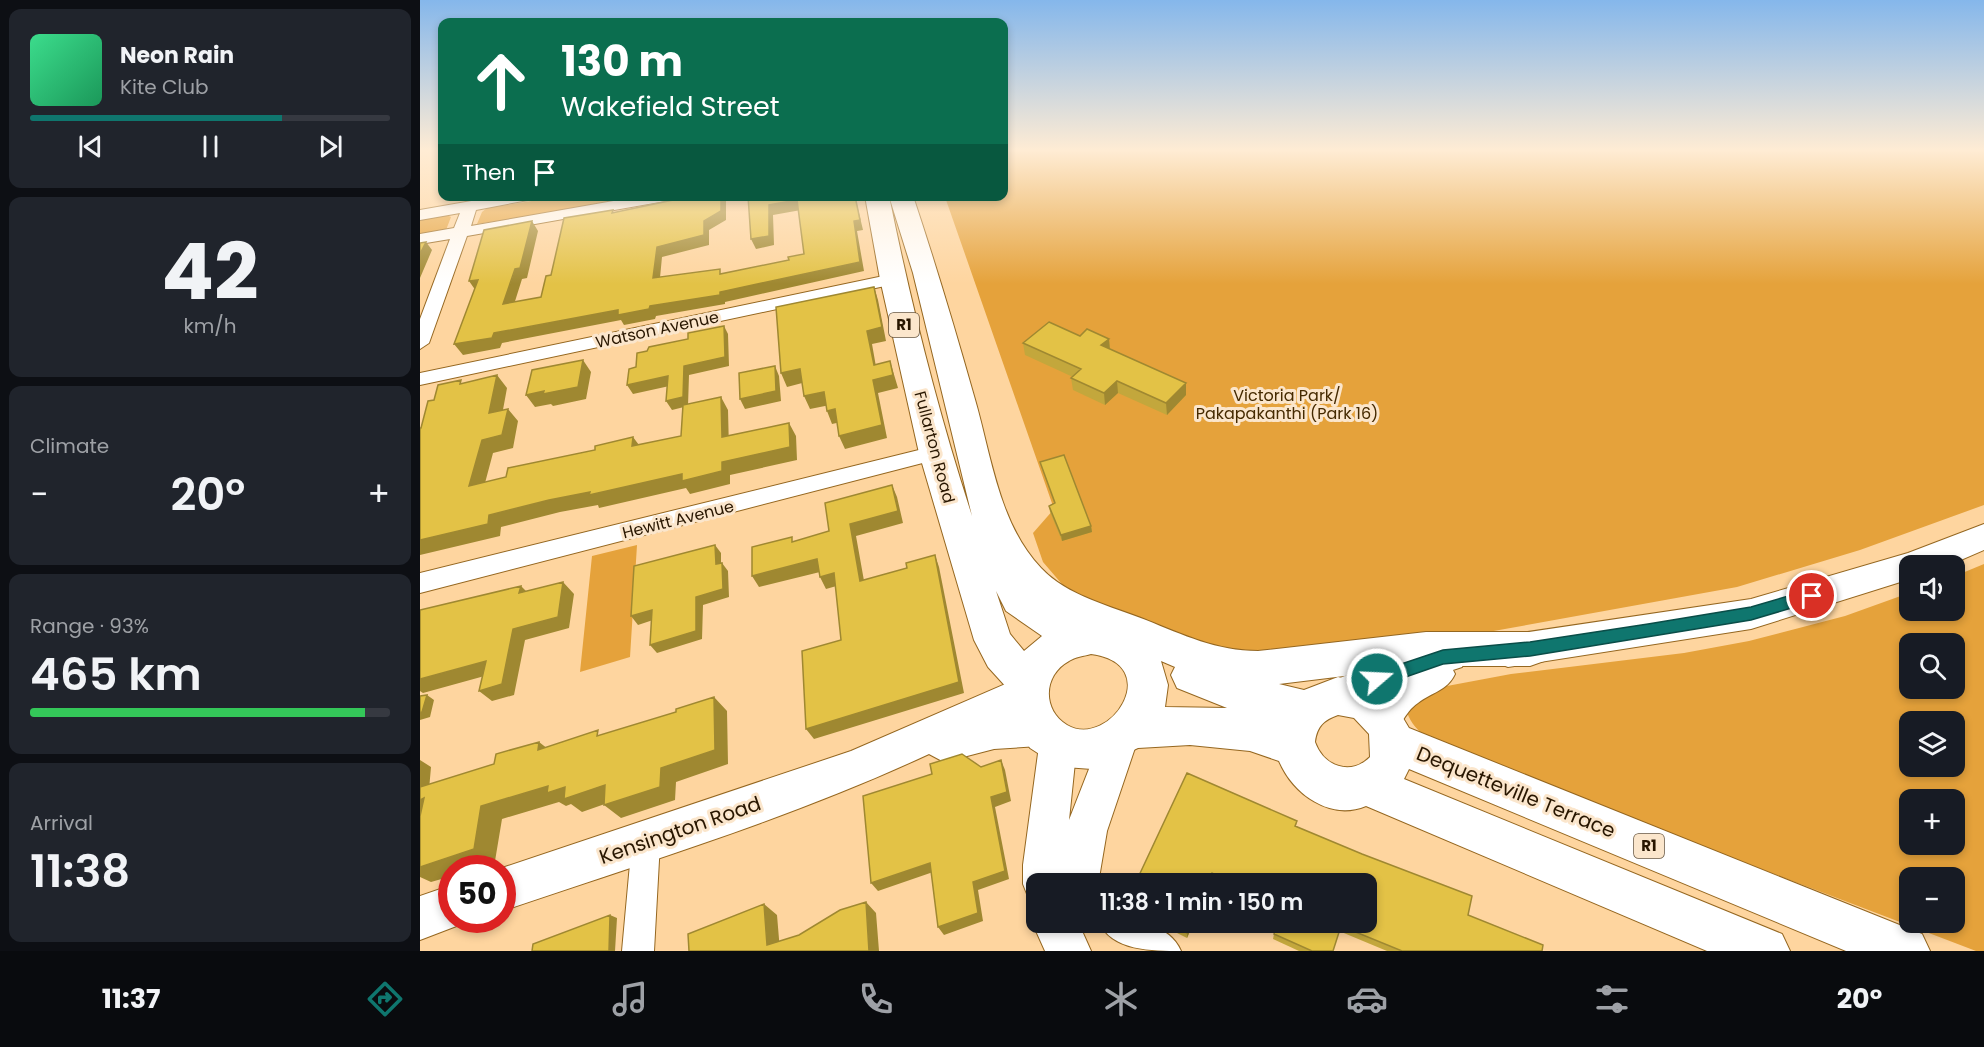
<!DOCTYPE html>
<meta charset="utf-8">
<style>
body{margin:0;font-family:Poppins,sans-serif;background:#20242c;color:#f1f3f6;height:100vh;display:flex;flex-direction:column;font-size:22px;white-space:nowrap}
*{box-sizing:border-box;margin:0}
p{font-size:20px;color:#9ea1a6}
.icon{flex:none;width:33px;height:33px;fill:none;stroke:currentColor;stroke-width:2;stroke-linecap:round;stroke-linejoin:round}
.map{position:relative;flex:1;overflow:hidden}
.sheet{display:flex;flex-direction:column;gap:9px;padding:9px;background:#0d0f14;width:420px}
.sheet>*{flex:none}
.banner{position:absolute;left:18px;top:18px;width:570px;height:183px;border-radius:12px;box-shadow:0 3px 9px #0003;background:#0b6e4f;color:#fff;overflow:hidden}
.controls{position:absolute;left:1479px;top:555px;display:grid;gap:12px}
.controls a{display:grid;place-items:center;width:66px;height:66px;border-radius:12px;background:#171b24;box-shadow:0 3px 9px #0003;font-size:30px}
.speed{position:absolute;left:18px;top:855px;display:flex;gap:12px;font-size:30px;font-weight:700;text-align:center}
.speed>*{display:grid;place-content:center;width:78px;height:78px;border-radius:50%;background:#171b24;box-shadow:0 3px 9px #0003;line-height:1}
.speed .limit{border:9px solid #d22;background:#fff;color:#111}
.pin{position:absolute;display:grid;place-items:center;width:51px;height:51px;color:#fff;margin:-26px;border:3px solid #fff;border-radius:50%;box-shadow:0 2px 6px #0007}
.me{position:absolute;width:66px;margin:-33px;rotate:71deg;stroke-linejoin:round;filter:drop-shadow(0 0 4px #0008)}
.turn{display:flex;align-items:center;gap:21px;height:126px;padding:0 24px;font-size:27px}
.turn .icon{width:78px;height:78px;stroke-width:2.5}
.turn b{display:block;font-size:42px;line-height:51px}
.then{display:flex;align-items:center;height:57px;padding:0 24px;background:#0003;gap:12px;font-size:22px}
.big{font-size:45px;font-weight:600;line-height:1.1}
.sheet .widget{flex:1;display:flex;flex-direction:column;justify-content:center;gap:9px;min-width:0;padding:0 21px;border-radius:12px;background:#20242c}
.sheet .dial{align-items:center;gap:0}
.dial b{font-size:78px;line-height:1}
.song{display:flex;align-items:center;gap:18px}
.cover{width:72px;height:72px;border-radius:9px;background:linear-gradient(135deg,hsl(150 70% 55%),hsl(150 70% 35%))}
.played{height:6px;border-radius:3px;background:linear-gradient(90deg,#0f766e 70%,#363941 70%)}
.keys{display:flex;justify-content:space-around;direction:ltr}
.heat{display:flex;justify-content:space-between;align-items:center;font-size:33px;direction:ltr}
.charge{height:9px;border-radius:4px;background:linear-gradient(90deg,#34c759 93%,#363941 0)}
.trip{position:absolute;left:606px;top:873px;width:351px;height:60px;border-radius:12px;background:#171b24;box-shadow:0 3px 9px #0003;font-weight:600;line-height:60px;text-align:center}
.menu{display:flex;height:96px;justify-content:space-around;align-items:center;background:#090b0e;color:#9ea1a6}
.menu .icon{width:42px;height:42px}
.menu .on{color:#0f766e}
.menu b{font-size:27px;color:#f1f3f6}
main{display:flex;flex:1;min-height:0}
.map>svg:first-child{display:block}
</style>
<main>
<section class="sheet">
<div class="widget">
<div class="song"><i class="cover"></i><div><b>Neon Rain</b><p>Kite Club</p></div></div>
<div class="played"></div>
<div class="keys"><svg class="icon" aria-label="previous" viewBox="0 0 24 24"><path d="M18 5L8 12l10 7zM5 5v14"/></svg><svg class="icon" aria-label="pause" viewBox="0 0 24 24"><path d="M8 5v14M16 5v14"/></svg><svg class="icon" aria-label="next" viewBox="0 0 24 24"><path d="M6 5l10 7-10 7zM19 5v14"/></svg></div>
</div>
<div class="widget dial"><b>42</b><p>km/h</p></div>
<div class="widget"><p>Climate</p>
<div class="heat"><a>−</a><b class="big">20°</b><a>+</a></div>
</div>
<div class="widget"><p>Range · 93%</p><b class="big">465 km</b><div class="charge"></div></div>
<div class="widget"><p>Arrival</p><b class="big">11:38</b></div>
</section>
<div class="map">
<svg width="1564" height="951" viewBox="0 0 1564 951">
<rect width="100%" height="100%" fill="#fed59f"/>
<path fill="#e5a23b" fill-rule="evenodd" d="M584,151H1564V505L1440,550L1317,587L1068,632L817,662L647,590L623,562L613,533L634,509L525,197L584,196Z
M137,197H234L57,224L62,212L67,208Z
M27,215L31,217L26,230L0,237V219Z
M217,545L210,657L160,672L172,556Z
M1564,564V951H1556L1029,750C1011,741 992,731 986,709L1011,689L1091,674L1264,653L1329,641L1425,616L1489,593L1490,610H1534L1535,576ZM1490,644H1534V688H1490ZM1490,722H1534V766H1490ZM1490,800H1534V844H1490ZM1490,878H1534V922H1490Z"/>
<g fill="none" stroke-linecap="round" stroke-linejoin="round">
<g stroke="#956720" stroke-width="2">
<path id="street" d="M80,196H115L108,200L56,210L51,226L222,196H258L251,200L47,236L9,343L0,349V319L30,239L0,244V234L34,228L40,213L0,220V210Z
M473,274L481,279L479,283L0,385V373Z
M515,446L522,448L525,453L522,458L0,593V573Z
M226,828L236,832L240,842L234,951H202L212,842L216,832Z
M679,922C708,922 747,919 761,951C732,951 692,951 679,922Z"/>
</g>
<g stroke="#956720" stroke-width="2">
<path id="secondary" d="M1564,524V550L1527,566H1490V579L1331,629L1088,667L1075,662L1070,651L1075,640L1088,635L1331,599L1488,553Z
M1029,640L1042,645L1047,656L1042,667L1033,670L1035,674C1027,691 1012,692 998,703C982,714 985,727 963,735L950,730L944,718L957,696L918,713L905,708L900,696L905,684L957,663Z
M606,675L619,680L624,692L619,704L603,711L618,710L631,715L636,726L652,730L657,743L649,820L687,723L700,718L713,723L719,736L687,831L678,884H616V902L609,899L603,884V865L619,746L574,749L524,762L509,754C372,818 226,862 82,911V868L431,751Z
M32,885V920H49L47,922L0,940V896Z
M616,911V922H658L671,951H625L612,922Z"/>
</g>
<g stroke="#956720" stroke-width="2">
<path id="highway" d="M445,196H469C491,304 518,412 552,516L493,273L469,196H493C515,262 535,329 554,396C571,453 578,523 621,568C647,596 691,606 726,620C763,635 797,651 838,651L1006,632H1110L1124,637L1129,649L1124,661L1110,666H1006L859,684L884,690L918,677L940,683L971,698L989,728L1502,934L1510,951H1426L989,769L984,779L1362,934L1370,951H1287L946,806C910,821 873,794 859,761L830,751L770,745L718,748L672,769L645,767L630,761L610,748L597,727L591,714L588,689L568,667L554,640L499,453L460,279ZM576,591L586,611L622,636L604,651L590,634ZM671,654C746,664 690,750 647,725C622,710 623,675 649,661C655,657 664,656 671,654ZM741,661L755,667L751,675L757,688L807,708L745,707L748,685ZM918,715L934,718L949,734L950,757C931,776 904,767 895,742C897,726 904,720 918,715Z"/>
</g>
<use href="#street" fill="#fff" fill-rule="evenodd"/>
<use href="#secondary" fill="#fff" fill-rule="evenodd"/>
<use href="#highway" fill="#fff" fill-rule="evenodd"/>
</g>
<path fill="#c3a73c" d="M660,336L689,339L690,349L766,383V395L747,415L698,393L685,405L653,390L651,378L653,377L605,355L603,343Z
M620,462L671,526L672,532L642,541L630,512L629,506L634,503Z
M877,821L876,826L1048,915L1122,951H967L919,931L913,951H879L853,939L854,934L946,884H802L792,879L790,884H715Z
M735,922H774L767,938Z"/>
<path fill="#9f8831" d="M301,196H304L306,200V220L289,230V245L242,257L239,288L233,278L237,247L284,221Z
M435,196L443,230L437,231L444,271L305,302V304L236,316L235,319L204,325L201,320L82,343L80,348L43,355L34,344L74,333L198,310L230,306L440,262L434,221Z
M377,200L381,210L353,215L354,245L336,249L331,239L349,205Z
M112,221L118,231L107,278L102,279L91,314L83,304Z
M6,242L12,250L0,278V254Z
M58,280L56,291L49,281Z
M454,287L458,300L466,341L452,344L458,378L454,365L447,331Z
M304,326L308,334L309,366L269,375L268,406L252,410L246,401L264,366Z
M689,339L690,351L681,345Z
M163,360L171,372L166,399L133,406L131,404L115,407L106,395Z
M470,361L478,388L458,393L467,438L425,449L419,436L453,380Z
M355,366L359,376L361,401L325,409L320,399Z
M380,369L386,382L367,387L361,373Z
M77,375L87,388L80,426L69,413Z
M248,376L254,385L213,394L207,385Z
M697,381L698,393L685,405L684,393Z
M766,383V395L747,415L746,403Z
M404,392L410,405L390,409L384,396Z
M301,397L308,410L309,450L302,437Z
M88,409L98,421L93,448L73,453L61,498L49,486L62,440Z
M415,409L421,422L412,424L407,411Z
M369,423L376,436L377,460L310,475V484L270,494L266,488L179,508L178,505L140,512L81,527L80,536L0,555V540L69,515L129,500L302,462Z
M213,437L222,449L212,446Z
M472,485L477,497L483,523L436,536L446,592L440,581L430,524Z
M671,526L672,532L642,541L641,535Z
M295,545L301,553V573L296,564Z
M515,555L519,567L544,693L394,739L386,729Z
M397,559L404,571L339,587L332,576Z
M302,563L308,571L309,597L283,605L282,639L237,653L230,645L276,597Z
M414,573L420,585L406,589L400,577Z
M143,582L154,594L149,628L105,640L94,695L72,701L59,691L93,629Z
M101,586L112,597L99,593Z
M232,610L239,618L218,625L211,616Z
M66,661L79,672L3,693L0,691V679Z
M7,695L14,700L10,717L0,720V713Z
M294,697L307,711L308,764L256,782L255,800L201,818L184,805L241,768Z
M119,742L137,756L118,750Z
M0,760L11,767L8,801L0,825Z
M581,760L585,770L591,801L575,807L589,879L558,890L563,921L524,935L518,927L553,882L571,797Z
M185,785L202,798L162,812L151,804L146,806L139,802L82,819L75,861L53,868H32V876L11,882L0,877V867L61,806L128,786Z
M510,863L516,871L458,891L451,883Z
M792,873V879L790,884H788Z
M446,902L456,913L459,951H449Z
M344,904L357,915L360,951L347,945Z
M190,915L197,918L195,951H189Z
M771,922H774L767,938V933Z"/>
<path fill="#e3c246" stroke="#9f8831" stroke-width="1.5" d="M272,196H301V211L284,221V235L237,247L233,278L300,269V274L369,260L368,257L384,254L377,200L349,205V236L331,239L328,196H435L440,220L434,221L440,262L300,292V295L230,306L229,309L198,315V310L74,333L72,338L34,344L58,280L49,281L64,230L112,221L100,268L95,269L83,304L121,297L126,276L131,275L144,218L193,210L192,213Z
M6,242L0,254V243Z
M454,287L462,327L447,331L454,365L470,361L473,375L453,380L462,425L419,436L415,409L407,411L404,392L384,396L380,369L361,373L356,307Z
M629,322L660,336L667,329L689,339L681,345L766,383L746,403L697,381L684,393L651,378L661,369L603,343Z
M304,326L305,357L264,366L263,397L246,401L248,376L207,385L209,369L216,367L217,353L227,351L229,347L268,339V333Z
M163,360L158,387L123,394L124,391L106,395L112,370Z
M355,366L356,391L320,399L319,373Z
M77,375L69,413L88,409L82,435L62,440L49,486L86,477L88,468L175,450V446L213,437L212,446L261,436L263,405L301,397L302,437L369,423L370,447L302,462V471L262,481V474L169,495L170,492L129,500L69,515L68,524L0,540V428H1L8,401L14,400L18,385L41,380L40,384Z
M644,455L671,526L641,535L629,506L635,503L620,462Z
M472,485L478,511L430,524L440,581L487,568L486,563L515,555L539,682L386,729L382,651L421,640L414,573L400,577L397,559L332,576V547L372,537V542L409,531L405,503Z
M295,545L296,564L302,563L303,589L276,597V631L230,645L232,610L211,616L214,566Z
M143,582L138,617L93,629L82,684L59,691L66,661L0,679V610L101,586L99,593Z
M7,695L2,712L0,713V696Z
M294,697L295,750L241,768L240,787L184,805L185,785L144,799L145,787L127,793L128,786L61,806L54,849L0,867V816L4,798L0,800V787L74,764L76,754L119,742L118,750L178,730L177,736L256,712V709Z
M542,754L561,767L581,760L587,792L571,797L585,871L553,882L558,913L518,927L510,863L451,883L443,796L512,774L510,764Z
M767,773L877,821L875,826L942,854L1052,896L1048,915L1123,945L1122,951H982L921,926L913,951H892L854,934L858,922H946V884H815L792,873L788,884H715Z
M446,902L449,951H269L268,934L344,904L347,945L379,935L420,910Z
M190,915L189,951H112L113,944Z
M745,922H771L767,933Z"/>
<linearGradient id="sky" x2="0" y2="1"><stop stop-color="#85b7eb"/><stop offset="0.53" stop-color="#ffecd4"/><stop offset="1" stop-color="#ffecd4" stop-opacity="0"/></linearGradient>
<rect width="1564" height="284" fill="url(#sky)"/>
<path fill="#0f766e" stroke="#0a4d48" stroke-width="1.5" d="M1392,589L1398,591L1400,596L1398,600L1331,620L1110,656L1023,664L957,687L951,684L948,679L951,674L1023,650L1110,642L1228,624L1331,607Z"/>
<g text-anchor="middle" stroke-width="6" stroke-linejoin="round" paint-order="stroke">
<g fill="#fbe6cc" stroke="#67543d" stroke-width="1.5">
<rect x="469" y="313" width="30" height="24" rx="4.5"/>
<rect x="1214" y="834" width="30" height="24" rx="4.5"/>
</g>
<g font-size="15" font-weight="bold" fill="#281600">
<text x="484" y="330">R1</text>
<text x="1229" y="851">R1</text>
</g>
<g font-size="16" fill="#281600" stroke="#fbe6cc">
<text transform="translate(237 329) rotate(-12)" y="6">Watson Avenue</text>
<text transform="translate(515 447) rotate(75)" y="6">Fullarton Road</text>
<text transform="translate(258 519) rotate(-14)" y="6">Hewitt Avenue</text>
</g>
<g font-size="16" fill="#452a00" stroke="#fbe6cc">
<text x="867" y="401">Victoria Park/<tspan x="867" dy="18">Pakapakanthi (Park 16)</tspan></text>
</g>
<g font-size="20" fill="#281600" stroke="#fbe6cc">
<text transform="translate(1096 792) rotate(22)" y="7">Dequetteville Terrace</text>
<text transform="translate(260 830) rotate(-19)" y="7">Kensington Road</text>
</g>
</g>
</svg>
<div class="controls">
<a><svg class="icon" aria-label="sound" viewBox="0 0 24 24"><path d="M4 9h4l5-4v14l-5-4H4zM17 9q2 3 0 6"/></svg></a>
<a><svg class="icon" aria-label="search" viewBox="0 0 24 24"><circle cx="10" cy="10" r="6"/><path d="M15 15l6 6"/></svg></a>
<a><svg class="icon" aria-label="layers" viewBox="0 0 24 24"><path d="M12 4l9 5-9 5-9-5zM3 14l9 5 9-5"/></svg></a>
<a>+</a>
<a>−</a>
</div>
<div class="speed"><div class="limit">50</div></div>
<div class="pin" style="left:1392px;top:596px;background:#d93025"><svg class="icon" aria-label="arrive" viewBox="0 0 24 24"><path d="M6 21V4h12l-3 4 3 4H6"/></svg></div>
<svg class="me" style="left:957px;top:679px" viewBox="-20 -20 40 40"><circle r="17" fill="#0f766e" stroke="#fff" stroke-width="3"/><path d="M0-11L8 9 0 5-8 9z" fill="#fff"/></svg>
<div class="trip">11:38 · 1 min · 150 m</div>
<div class="banner">
<div class="turn"><svg class="icon" aria-label="ahead" viewBox="0 0 24 24"><path d="M12 20V5M6 11l6-6 6 6"/></svg><div><b>130 m</b>Wakefield Street</div></div>
<div class="then">Then<svg class="icon" aria-label="arrive" viewBox="0 0 24 24"><path d="M6 21V4h12l-3 4 3 4H6"/></svg></div>
</div>
</div>
</main>
<nav class="menu">
<b>11:37</b>
<svg class="icon on" aria-label="directions" viewBox="0 0 24 24"><path d="M12 3l9 9-9 9-9-9zM9 14v-3h6M13 9l2 2-2 2"/></svg>
<svg class="icon" aria-label="music" viewBox="0 0 24 24"><path d="M9 18V5l10-2v13"/><circle cx="6" cy="18" r="3"/><circle cx="16" cy="16" r="3"/></svg>
<svg class="icon" aria-label="phone" viewBox="0 0 24 24"><path d="M5 4h4l2 5-3 2q2 4 5 5l2-3 5 2v4C11 20 4 13 5 4z"/></svg>
<svg class="icon" aria-label="climate" viewBox="0 0 24 24"><path d="M12 3v18M4 7l16 10M4 17L20 7"/></svg>
<svg class="icon" aria-label="car" viewBox="0 0 24 24"><path d="M5 17H2v-5l4-1 3-4h7l3 4 3 1v5h-3M9 17h6M6 11h13"/><circle cx="7" cy="17" r="2"/><circle cx="17" cy="17" r="2"/></svg>
<svg class="icon" aria-label="filters" viewBox="0 0 24 24"><path d="M4 7h16M4 17h16"/><circle cx="9" cy="7" r="2"/><circle cx="15" cy="17" r="2"/></svg>
<b>20°</b>
</nav>
